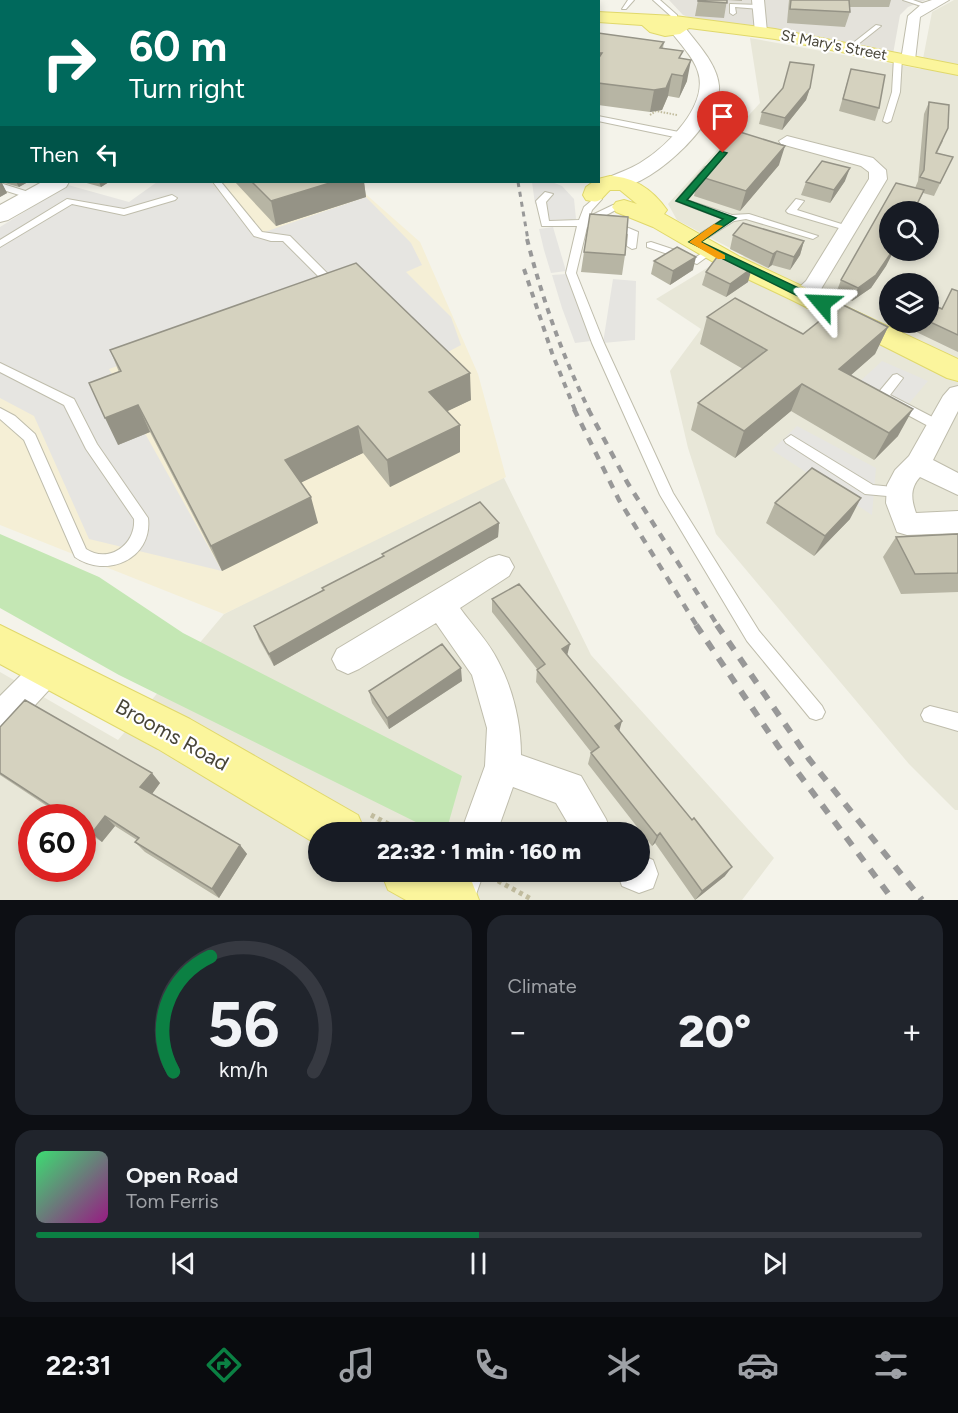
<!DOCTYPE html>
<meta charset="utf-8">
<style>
body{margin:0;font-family:Figtree,sans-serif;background:#20242c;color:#f1f3f6;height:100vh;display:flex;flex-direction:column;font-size:22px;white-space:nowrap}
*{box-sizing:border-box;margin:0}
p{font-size:20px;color:#9ea1a6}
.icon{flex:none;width:33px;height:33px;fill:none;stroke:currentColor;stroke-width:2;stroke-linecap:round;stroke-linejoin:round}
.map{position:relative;height:900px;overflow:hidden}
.panel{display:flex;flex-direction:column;gap:15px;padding:15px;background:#0d0f14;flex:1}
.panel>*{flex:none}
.guide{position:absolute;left:0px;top:0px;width:600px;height:183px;box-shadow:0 3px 9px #0003;background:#00695c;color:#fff;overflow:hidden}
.buttons{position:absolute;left:879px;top:201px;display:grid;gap:12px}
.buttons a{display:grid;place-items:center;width:60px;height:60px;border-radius:50%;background:#171b24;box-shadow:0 3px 9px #0003;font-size:30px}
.speed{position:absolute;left:18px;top:804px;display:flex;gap:12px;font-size:30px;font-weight:700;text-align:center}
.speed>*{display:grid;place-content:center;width:78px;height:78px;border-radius:50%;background:#171b24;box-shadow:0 3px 9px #0003;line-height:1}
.speed .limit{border:9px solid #d22;background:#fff;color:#111}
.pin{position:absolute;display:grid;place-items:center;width:51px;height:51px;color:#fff;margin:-62px -26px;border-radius:50% 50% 50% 0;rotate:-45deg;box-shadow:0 0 6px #0007}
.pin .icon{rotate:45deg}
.me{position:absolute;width:66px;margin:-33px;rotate:296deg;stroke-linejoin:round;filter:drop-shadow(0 0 4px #0008)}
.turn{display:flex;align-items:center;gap:21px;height:126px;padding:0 30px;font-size:27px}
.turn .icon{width:78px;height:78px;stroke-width:2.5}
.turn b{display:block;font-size:42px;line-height:51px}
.then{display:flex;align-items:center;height:57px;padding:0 30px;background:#0003;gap:12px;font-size:22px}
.big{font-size:45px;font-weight:800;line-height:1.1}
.panel .tile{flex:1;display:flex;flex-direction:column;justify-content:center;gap:9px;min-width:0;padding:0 21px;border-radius:18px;background:#20242c}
.panel .dial{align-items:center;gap:0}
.dial svg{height:156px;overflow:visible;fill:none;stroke:#363941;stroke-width:7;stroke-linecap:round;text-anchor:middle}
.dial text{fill:#f1f3f6;stroke:none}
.song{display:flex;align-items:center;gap:18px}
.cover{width:72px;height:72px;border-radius:9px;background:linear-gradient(135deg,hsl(140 70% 55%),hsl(310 70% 35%))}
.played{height:6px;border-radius:3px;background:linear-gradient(90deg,#0b8043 50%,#363941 50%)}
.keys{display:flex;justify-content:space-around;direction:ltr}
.heat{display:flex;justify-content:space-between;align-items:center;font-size:33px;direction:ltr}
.panel .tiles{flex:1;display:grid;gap:15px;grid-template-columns:1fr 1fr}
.tile:last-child{grid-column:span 2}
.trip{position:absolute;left:308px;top:822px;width:342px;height:60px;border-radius:30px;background:#171b24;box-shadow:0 3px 9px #0003;font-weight:800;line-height:60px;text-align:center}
.tabs{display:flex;height:96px;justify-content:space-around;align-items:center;background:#090b0e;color:#9ea1a6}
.tabs .icon{width:42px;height:42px}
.tabs .selected{color:#0b8043}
.tabs b{font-size:27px;color:#f1f3f6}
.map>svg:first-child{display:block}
</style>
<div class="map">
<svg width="958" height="900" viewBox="0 0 958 900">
<rect width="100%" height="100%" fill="#f4f3ea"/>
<path fill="#e8e7d8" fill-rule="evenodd" d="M954,0H958V810H955L909,764L716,534L688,448L670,371L701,329L656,299L717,262L745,256L677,220L668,204L760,103L750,38L921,69L932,12ZM890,212H928V250H890ZM890,284H928V322H890Z
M501,472L591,655L774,858L742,900H0V672L118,740L224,614ZM32,818H82V868H32ZM318,832H639V872H318Z"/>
<path fill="#f5efd6" d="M161,182H352L420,242L478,374L506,477L224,614L0,525V236L130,203Z"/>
<path fill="#e4e2db" d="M669,0H926L908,7L900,15L893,54L784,30L694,19L683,15Z"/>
<path fill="#c4e7b4" d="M0,534L99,577L183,633L462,776L446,832H436L119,675L0,608Z"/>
<path fill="#e6e5e1" d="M157,182H211L256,235L366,197L411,243L422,265L406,272L451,317L461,345L431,361L225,327L109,369L222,571L89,539L34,416L0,398V227L68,185L129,202Z
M532,182H552L562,186L574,199L576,219L550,220L545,204H535Z
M553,227L566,271L551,273L544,250L539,229Z
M567,274L591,341L575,343L562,308L552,275Z
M613,279L636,281L635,340L603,343Z
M882,361L928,381L890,426L842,398Z
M797,426L876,468L872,515L772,450Z"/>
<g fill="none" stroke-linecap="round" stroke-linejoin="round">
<g stroke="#bfbdac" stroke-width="2">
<path id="service" d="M511,0H518L510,2Z
M628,0H634L626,9H622Z
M653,0H660L677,15V22H673L672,17Z
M903,0H913L930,6L927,8Z
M730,4L760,5L763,7L760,9L735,7L736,13L733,15L730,13Z
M876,25L881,26L852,49H848V47Z
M898,56L902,58L900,92L891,121L887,123L883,121L892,92L894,58Z
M598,116L684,133L688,136L684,139L598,121Z
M708,166L712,169L687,200L732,215L749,214L818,236L813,239L746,219L734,221L698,244H690V240L723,219L676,201L705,167Z
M213,182H221L262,232L290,236L335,281V285H327L283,241H271L254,236Z
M0,183L35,194L37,196L32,199L0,189Z
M545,192L553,194L546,202L549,221L579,220L584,207L597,196L602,199L592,210L590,216L613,205L621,207L592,223L594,225L592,227H587L576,273L604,343L673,493L759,631L822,706L825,712L822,718L816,720L810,718L747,641L660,495L592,343L566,273L577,226H542L536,201Z
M172,195L177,198L175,200L124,215L72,204L0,247V240L67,199L124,209Z
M796,199L804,201L797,210L854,228L849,231L788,213L786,211Z
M619,224L638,232L636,248L632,249L627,246L628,234L606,228Z
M651,242L696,257L710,248L715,251L697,264L647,247V243Z
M0,363L74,399L97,444L148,518C153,559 106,579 75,557L24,440L0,419V408L15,416L35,434L86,549C108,564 136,545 134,519L86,449L64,405L0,372Z
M897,374L903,378L890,395L942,422L944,425L942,428H932L878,399L876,396L878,393L893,375Z
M791,435L873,485L903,488L905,492L903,496L898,497L865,494L786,443L784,440Z
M930,706L958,713V731L924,721L921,715L924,709Z"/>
</g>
<g stroke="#bfbdac" stroke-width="2">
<path id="minor" d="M752,0H764L767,32L766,35L761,36L755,32Z
M932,0H949L920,17L915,60L908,64L903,63L901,60L908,16L923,3Z
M787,136L873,158L886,170L887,179L821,289C812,296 806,301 795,298L792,294L806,281L869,179V172L861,166L781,144L779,141Z
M958,386V411L933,460L958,473V495L920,477C910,488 911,499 916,513L958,511V533L907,535L897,532L886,503L887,485L895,470L909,456L943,396L950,388Z
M499,555L509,558L514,567L509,576L460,608C472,625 489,642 498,661C513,689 521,723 521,755L581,776L606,819L611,832H573L556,803L513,787L497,832H461L485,766L487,728L472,675L436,623L359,669L348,674L337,669L332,659L337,649L489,558Z
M49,653L60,658L65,668L60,678L12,730L0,735V696L38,658Z
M639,854L653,860L658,874L653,888L639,893L622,886L617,872H639Z
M446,872H484L474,900H434Z"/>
</g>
<g stroke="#bfbdac" stroke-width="2">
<path id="tertiary" d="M482,0H498V2H482Z
M678,25L684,26C697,44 717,63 719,86C722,122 643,197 607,188L604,183L607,178C618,173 630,169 640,163C667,147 709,105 698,72C694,57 678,42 670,30Z
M42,182H69L66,187L8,220L0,222V205Z"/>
</g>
<g stroke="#e0d86c" stroke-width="2">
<path id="primary" d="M598,12L675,16L775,29L958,65V75L775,39L689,28L680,34L665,36L650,32L642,25L598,22Z
M610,176C635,177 653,190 667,210L664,214L740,257L958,359V381L947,378L792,300L722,267L653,227L616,212L612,207L616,202L624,200L637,204L620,190H610C600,199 602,204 586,200L583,195L586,187L593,182H598V179Z
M0,625L190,719L358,815L365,832H318V845L158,749L0,664Z
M381,872H453L472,882L479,900H406L388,890Z"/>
</g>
<path stroke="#c1bc9e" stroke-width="2" stroke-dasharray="1.5 1.5" stroke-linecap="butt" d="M650,115L656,111L677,115"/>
<path stroke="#c1bc9e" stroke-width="5" stroke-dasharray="4 4" stroke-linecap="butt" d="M371,815L404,832
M491,877L533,900"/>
<use href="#service" fill="#fff" fill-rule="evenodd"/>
<use href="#minor" fill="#fff" fill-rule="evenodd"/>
<use href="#tertiary" fill="#fff" fill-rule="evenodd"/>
<use href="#primary" fill="#fbf59c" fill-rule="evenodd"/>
<path stroke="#989898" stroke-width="2" stroke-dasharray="4 4" stroke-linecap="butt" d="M581,2L583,0"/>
<path stroke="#989898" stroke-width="3" stroke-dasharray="5 5" stroke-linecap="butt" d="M518,182L528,240"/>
<path stroke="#989898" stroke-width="4" stroke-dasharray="6 6" stroke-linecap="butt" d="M527,239C542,298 562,355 589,410
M524,269L552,353L575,410"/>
<path stroke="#989898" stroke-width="4.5" stroke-dasharray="8 8" stroke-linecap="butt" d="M574,409L619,500L697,626
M588,409L627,482L718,626"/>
<path stroke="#989898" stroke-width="6" stroke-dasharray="10 10" stroke-linecap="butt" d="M696,625L778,746L893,900
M717,625L809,759L922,900"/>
</g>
<path fill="#b7b5a4" d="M0,0L143,2H2V33H0Z
M157,0H228L227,2H157Z
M698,0H742V1L727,0L724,18L695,16Z
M789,0H891L889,7H849L850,12L845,27L787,23Z
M598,33L664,42L663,48L682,59L687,81L679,98L668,96L662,110L650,112L598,105Z
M851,69L879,108L875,121L839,111Z
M0,82H2V182H28L19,187L1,182L7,193L0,197Z
M810,88L806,100L782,130L759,124L762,112Z
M929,102L943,141L937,153L953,157L934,196L923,193L886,266L871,288L852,301L836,293L841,280L915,188L918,181L924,114Z
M779,165L740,211L694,196L698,176Z
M845,181L830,203L801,195L806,182Z
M83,182H109L101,187Z
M235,182H364L366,197L276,226Z
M733,235L804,241L800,255L790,270L772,265L768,268L730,249Z
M584,252L625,255L622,275L581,272Z
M654,261L693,270L670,285L651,274Z
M706,272L748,282L726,297L702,285Z
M952,289L958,291V352L908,328L911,322H928V303L942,308Z
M707,317L803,334L888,327L875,354L851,375L898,436L874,460L791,411L735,458L691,430L698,403L743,369L700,344Z
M110,350L471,400L447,411L460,425V452L390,487L363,453L301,482L318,523L222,571L150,432L118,445L119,372Z
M775,503L850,519L814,556L766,523Z
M499,523L498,537L274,666L259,639L254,626L323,590L322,588L383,556L382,554Z
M958,534V592L901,594L883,557L896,537Z
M492,599L568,655L619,731L725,876L695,900L655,843L652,846L588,764L591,752L536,682L537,669L492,612Z
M462,681L389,729L372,703L369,691Z
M0,727L160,783L152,794L240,845L247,854L219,898L145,852L135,842L137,840L115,826L102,842L82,829V818H65L0,775Z"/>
<path fill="#959386" d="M211,0H228L227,2H210Z
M691,60L687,81L679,98L683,76Z
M672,74L668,96L662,110L650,112L654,90Z
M810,88L806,100L782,130L785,118Z
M785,146L779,165L740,211L746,191Z
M850,168L845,181L830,203L834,190Z
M0,179L7,193L0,197Z
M16,182H28L19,187Z
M99,182H109L101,187Z
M333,182H364L366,197L276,226L271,201Z
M804,241L800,255L790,270L794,257Z
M893,250H894L886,266L871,288L852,301L858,288Z
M777,251L772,265L768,268L773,254Z
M696,257L693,270L670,285L673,271Z
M752,268L748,282L726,297L730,284Z
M888,327L875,354L827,396L839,369Z
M470,373L471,400L431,419L429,392Z
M802,384L791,411L735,458L744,431Z
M138,405L150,432L118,445L105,418Z
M913,409L898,436L874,460L889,433Z
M460,425V452L390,487L387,460Z
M358,426L363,453L292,487L285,460Z
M311,497L318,523L222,571L211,546Z
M861,498L850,519L814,556L825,536Z
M499,523L498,537L274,666L269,654Z
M570,644L567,656L562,649Z
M461,668L462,681L389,729L387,718Z
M622,721L619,732L615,726Z
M152,773L160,783L149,798L140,787Z
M105,816L115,826L102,842L92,833Z
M660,833L655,843L652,846L657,836Z
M240,845L247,854L219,898L212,889Z
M732,867L725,876L695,900L702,891Z"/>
<path fill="#d5d2bf" stroke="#959386" stroke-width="1.5" d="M0,0H119L118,2H74L58,0L55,2H2V21H0Z
M119,0H138L143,2H118Z
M175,0H211L210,2Z
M287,0H422V2H286Z
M698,0H727V3L698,1Z
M791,0H849L850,12L790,9Z
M598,33L664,42L660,48L683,51L679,58L691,60L683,76L672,74L666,88L654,90L598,83V59L602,53H598Z
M790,62L814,65L810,88L785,118L762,112L783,88Z
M851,69L885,75L879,108L843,99Z
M0,82H2V162L0,161Z
M929,102L949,105L948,128L936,153L953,157L940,183L920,177L924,170Z
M740,132L785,146L746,191L698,176Z
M822,161L850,168L834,190L806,182Z
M252,182H333L271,201Z
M896,183L924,190L913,212H890V250H893L876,275L858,288L841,280Z
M590,214L628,217L625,255L584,252Z
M743,223L804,241L794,257L777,251L773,254L733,235Z
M677,247L696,257L673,271L654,261Z
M720,253L752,268L730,284L706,272Z
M356,263L470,373L429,392L460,425L387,460L358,426L285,460L311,497L211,546L138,405L105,418L89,383L121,371L110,350Z
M952,289L958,291V335L928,321V303L942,309Z
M735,298L803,334L841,304L888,327L839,369L913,409L889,433L802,384L744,431L698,403L767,350L707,317Z
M812,468L861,498L825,536L775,503Z
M480,502L499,523L269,654L254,626L324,590L322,588L384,556L382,554Z
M958,534V573L915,574L896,537Z
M519,584L570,644L562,649L622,721L615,726L692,820L694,818L732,867L702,891L660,833L657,836L591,753L599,747L537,670L545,664L492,599Z
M442,644L461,668L387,718L369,691Z
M25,700L152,773L140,787L240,845L212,889L135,842L139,838L105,816L92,833L82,827V818H69L0,773V727Z"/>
<path fill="#0b8043" stroke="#07532c" stroke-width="1.5" d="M720,151L727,153L687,200L736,218L701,242L826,301V306H818L689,242L723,219L676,201Z"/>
<path fill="#f59e0b" d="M714,224L723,226L701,242L725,255V259H718L689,242Z"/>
<g text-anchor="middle" stroke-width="4.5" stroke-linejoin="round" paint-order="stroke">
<g font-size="15" fill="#484538" stroke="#fff">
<text transform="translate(834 45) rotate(11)" y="5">St Mary's Street</text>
</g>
<g font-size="21" fill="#484538" stroke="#fff">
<text transform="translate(172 735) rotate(29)" y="7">Brooms Road</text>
</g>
</g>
</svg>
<div class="buttons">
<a><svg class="icon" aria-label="search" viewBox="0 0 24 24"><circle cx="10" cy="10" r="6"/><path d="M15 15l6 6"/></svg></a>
<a><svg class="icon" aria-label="layers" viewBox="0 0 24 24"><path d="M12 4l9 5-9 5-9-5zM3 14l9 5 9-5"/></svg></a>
</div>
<div class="speed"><div class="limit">60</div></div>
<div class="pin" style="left:723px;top:153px;background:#d93025"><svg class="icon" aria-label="arrive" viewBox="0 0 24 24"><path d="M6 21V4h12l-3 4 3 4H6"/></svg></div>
<svg class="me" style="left:822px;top:303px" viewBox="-20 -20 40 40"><path d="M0-17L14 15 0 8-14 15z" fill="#0b8043" stroke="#fff" stroke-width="4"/></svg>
<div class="trip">22:32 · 1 min · 160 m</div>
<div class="guide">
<div class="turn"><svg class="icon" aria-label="right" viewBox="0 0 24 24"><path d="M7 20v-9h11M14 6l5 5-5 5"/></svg><div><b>60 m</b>Turn right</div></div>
<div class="then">Then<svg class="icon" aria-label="left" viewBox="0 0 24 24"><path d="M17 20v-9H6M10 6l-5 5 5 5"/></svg></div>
</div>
</div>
<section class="panel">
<div class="tiles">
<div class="tile dial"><svg viewBox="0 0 100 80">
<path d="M14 69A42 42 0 1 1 86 69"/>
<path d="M14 69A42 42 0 0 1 33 10" stroke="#0b8043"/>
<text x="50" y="56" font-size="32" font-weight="700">56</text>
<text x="50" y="72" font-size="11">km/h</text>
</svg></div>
<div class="tile"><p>Climate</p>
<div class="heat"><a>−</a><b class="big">20°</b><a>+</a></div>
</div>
<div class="tile">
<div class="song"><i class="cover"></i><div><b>Open Road</b><p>Tom Ferris</p></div></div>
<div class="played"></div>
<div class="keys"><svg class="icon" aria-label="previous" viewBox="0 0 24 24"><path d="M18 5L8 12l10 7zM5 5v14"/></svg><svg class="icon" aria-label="pause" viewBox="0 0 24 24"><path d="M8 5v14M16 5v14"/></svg><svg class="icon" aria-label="next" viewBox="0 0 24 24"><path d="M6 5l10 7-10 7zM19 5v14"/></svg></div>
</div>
</div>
</section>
<nav class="tabs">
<b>22:31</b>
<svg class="icon selected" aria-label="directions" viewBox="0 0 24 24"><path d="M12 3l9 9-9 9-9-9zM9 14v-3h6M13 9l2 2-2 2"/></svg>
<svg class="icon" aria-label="music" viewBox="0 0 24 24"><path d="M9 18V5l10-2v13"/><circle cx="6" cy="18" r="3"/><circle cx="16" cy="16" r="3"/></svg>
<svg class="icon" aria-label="phone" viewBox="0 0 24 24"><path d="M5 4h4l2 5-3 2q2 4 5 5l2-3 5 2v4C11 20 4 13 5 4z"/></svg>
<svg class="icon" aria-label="climate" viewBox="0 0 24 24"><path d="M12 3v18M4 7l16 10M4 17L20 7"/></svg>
<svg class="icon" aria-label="car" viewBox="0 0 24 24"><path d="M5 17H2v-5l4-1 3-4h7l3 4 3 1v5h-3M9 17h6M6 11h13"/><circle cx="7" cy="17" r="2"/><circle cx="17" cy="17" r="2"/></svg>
<svg class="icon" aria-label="filters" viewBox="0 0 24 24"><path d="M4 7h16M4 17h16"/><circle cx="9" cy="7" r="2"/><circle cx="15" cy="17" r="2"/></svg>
</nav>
